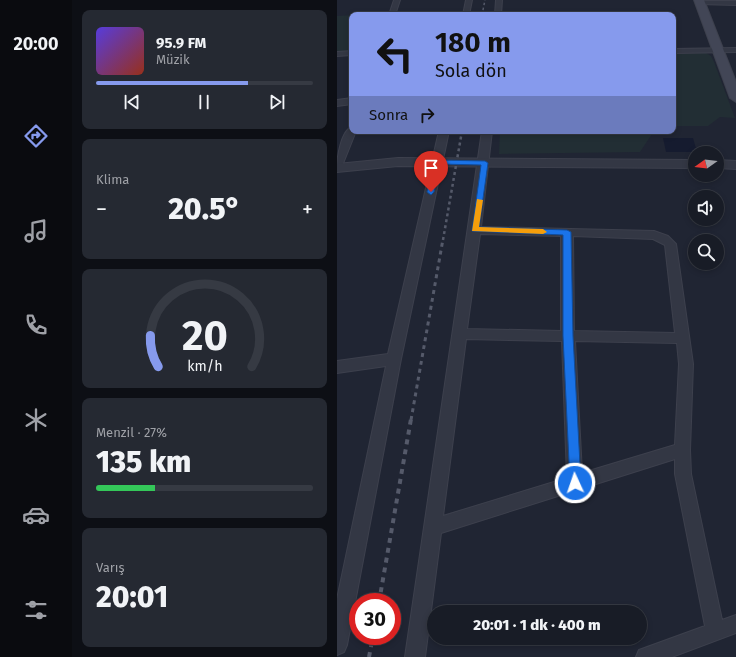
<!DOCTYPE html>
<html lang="tr">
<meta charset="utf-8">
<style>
body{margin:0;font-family:"Fira Sans",sans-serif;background:#252932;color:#f1f3f6;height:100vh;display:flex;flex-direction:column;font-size:15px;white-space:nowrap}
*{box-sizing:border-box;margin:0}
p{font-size:13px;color:#9fa1a7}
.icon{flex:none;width:22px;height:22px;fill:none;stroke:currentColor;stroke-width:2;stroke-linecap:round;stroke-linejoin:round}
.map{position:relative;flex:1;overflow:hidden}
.panel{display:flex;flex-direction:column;gap:10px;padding:10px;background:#0d0f15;width:265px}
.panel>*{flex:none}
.top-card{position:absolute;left:12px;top:12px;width:327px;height:122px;border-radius:8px;box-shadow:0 2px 6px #0003,0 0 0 1px #363a43;background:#869aed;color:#111;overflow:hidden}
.needle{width:26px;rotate:256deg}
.tools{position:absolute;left:351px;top:146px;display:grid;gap:8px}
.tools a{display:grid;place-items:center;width:36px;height:36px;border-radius:50%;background:#181c26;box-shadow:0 2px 6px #0003,0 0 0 1px #363a43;font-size:20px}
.speed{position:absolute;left:12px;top:593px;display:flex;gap:8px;font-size:20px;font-weight:700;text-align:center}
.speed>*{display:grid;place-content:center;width:52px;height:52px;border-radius:50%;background:#181c26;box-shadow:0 2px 6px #0003,0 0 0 1px #363a43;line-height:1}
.speed .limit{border:6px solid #d22;background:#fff;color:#111}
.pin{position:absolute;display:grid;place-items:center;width:34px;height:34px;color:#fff;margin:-41px -17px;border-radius:50% 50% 50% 0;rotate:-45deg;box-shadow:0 0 4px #0007}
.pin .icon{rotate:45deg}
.me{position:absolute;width:44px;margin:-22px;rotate:357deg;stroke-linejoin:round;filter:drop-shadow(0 0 3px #0008)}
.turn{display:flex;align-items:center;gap:14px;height:84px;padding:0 20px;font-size:18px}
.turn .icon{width:52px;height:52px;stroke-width:2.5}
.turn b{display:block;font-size:28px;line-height:34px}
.then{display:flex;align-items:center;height:38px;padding:0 20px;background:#0003;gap:8px;font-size:15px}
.big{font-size:30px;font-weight:800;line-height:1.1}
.panel .card{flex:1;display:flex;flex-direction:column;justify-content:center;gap:6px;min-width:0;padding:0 14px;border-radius:8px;background:#252932}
.panel .dial{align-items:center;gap:0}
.dial svg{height:104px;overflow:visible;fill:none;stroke:#363a43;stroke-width:7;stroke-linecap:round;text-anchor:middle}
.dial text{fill:#f1f3f6;stroke:none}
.song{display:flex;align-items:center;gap:12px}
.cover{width:48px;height:48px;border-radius:6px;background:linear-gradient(135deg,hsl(250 70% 55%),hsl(10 70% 35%))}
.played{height:4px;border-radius:2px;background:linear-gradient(90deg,#869aed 70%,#363a43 70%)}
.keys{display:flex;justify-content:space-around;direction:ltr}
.heat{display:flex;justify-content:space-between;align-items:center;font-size:22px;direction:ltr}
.charge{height:6px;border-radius:3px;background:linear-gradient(90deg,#34c759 27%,#363a43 0)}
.trip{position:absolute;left:90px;top:605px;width:220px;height:40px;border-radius:20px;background:#181c26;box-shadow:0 2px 6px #0003,0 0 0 1px #363a43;font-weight:800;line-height:40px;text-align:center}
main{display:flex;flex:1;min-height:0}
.tab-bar{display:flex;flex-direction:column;width:72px;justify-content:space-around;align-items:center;background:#0a0b0f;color:#9fa1a7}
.tab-bar .icon{width:28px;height:28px}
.tab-bar .on{color:#869aed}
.tab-bar b{font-size:18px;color:#f1f3f6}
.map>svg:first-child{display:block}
</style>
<main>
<nav class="tab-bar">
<b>20:00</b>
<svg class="icon on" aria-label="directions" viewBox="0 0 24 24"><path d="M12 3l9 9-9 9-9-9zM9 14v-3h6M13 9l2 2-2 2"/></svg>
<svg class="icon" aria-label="music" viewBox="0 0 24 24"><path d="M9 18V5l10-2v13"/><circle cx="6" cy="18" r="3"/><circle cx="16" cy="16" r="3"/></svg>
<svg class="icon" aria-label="phone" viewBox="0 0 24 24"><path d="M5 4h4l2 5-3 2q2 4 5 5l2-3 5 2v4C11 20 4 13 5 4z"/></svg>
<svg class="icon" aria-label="climate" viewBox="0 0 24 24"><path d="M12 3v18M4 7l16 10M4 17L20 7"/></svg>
<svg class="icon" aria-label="car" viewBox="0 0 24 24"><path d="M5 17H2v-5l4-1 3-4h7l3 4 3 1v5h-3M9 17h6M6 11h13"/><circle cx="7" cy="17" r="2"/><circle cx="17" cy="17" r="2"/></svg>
<svg class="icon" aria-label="filters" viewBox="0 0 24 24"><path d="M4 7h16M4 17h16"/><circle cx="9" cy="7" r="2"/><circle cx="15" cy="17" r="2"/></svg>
</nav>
<section class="panel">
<div class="card">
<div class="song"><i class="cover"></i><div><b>95.9 FM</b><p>Müzik</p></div></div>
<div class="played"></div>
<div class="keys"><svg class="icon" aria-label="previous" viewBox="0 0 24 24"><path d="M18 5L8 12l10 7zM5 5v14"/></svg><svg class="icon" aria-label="pause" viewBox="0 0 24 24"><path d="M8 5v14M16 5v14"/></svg><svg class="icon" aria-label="next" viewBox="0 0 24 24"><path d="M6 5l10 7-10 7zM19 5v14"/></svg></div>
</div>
<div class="card"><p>Klima</p>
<div class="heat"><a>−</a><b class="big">20.5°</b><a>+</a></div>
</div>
<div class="card dial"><svg viewBox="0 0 100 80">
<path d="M14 69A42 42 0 1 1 86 69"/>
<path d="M14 69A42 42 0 0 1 8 45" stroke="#869aed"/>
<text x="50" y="56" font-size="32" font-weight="700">20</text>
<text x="50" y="72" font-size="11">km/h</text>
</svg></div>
<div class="card"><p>Menzil · 27%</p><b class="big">135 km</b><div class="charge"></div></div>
<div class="card"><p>Varış</p><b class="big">20:01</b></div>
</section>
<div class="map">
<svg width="399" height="657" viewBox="0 0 399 657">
<rect width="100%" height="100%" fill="#202533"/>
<path fill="#222e34" d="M50,13V15H15V50L0,52V16Z
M369,53L374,56L377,62L398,118L383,117L371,126H336V54Z
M163,131H317L303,152L162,154Z"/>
<path fill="#151b2f" d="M326,138H356L360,152H329Z"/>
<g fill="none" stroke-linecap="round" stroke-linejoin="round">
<g stroke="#3d404d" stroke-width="2">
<path id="minor" d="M57,0H63L58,15H52Z
M129,0H135L132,15H126Z
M159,0H165L164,15H158Z
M363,1H399V5L361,4V2Z
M399,48V52L336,53V49Z
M15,51V55L0,56V52Z
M15,98V104L0,106V100Z
M15,127V131H19L5,166L0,169C0,159 4,130 15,127Z
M102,131H112L64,359L10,645L7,652L0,655V599L49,366L0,373V361L51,354Z
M145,131H155L144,227L317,231L331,236L339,244L356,364L353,450L354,474L385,620L399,615V633L335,657H299L302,650L368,626L338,474V459L104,533L88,657H68ZM143,234L224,236V331L130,329ZM236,236L316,239L328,245L338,333L237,331ZM129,339L225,341L230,478L106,516ZM238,341L340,343L342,364L338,445L245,473Z"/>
</g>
<g stroke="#3d404d" stroke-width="2">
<path id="tertiary" d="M61,158L358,160V168L61,166L0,172V164Z
M380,160L399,161V169L380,168Z"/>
</g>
<g stroke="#3d404d" stroke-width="2">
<path id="secondary" d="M357,0H367L399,82V102L393,98Z"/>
</g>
<use href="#minor" fill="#333744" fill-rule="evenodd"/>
<use href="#tertiary" fill="#333744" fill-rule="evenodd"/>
<use href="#secondary" fill="#424656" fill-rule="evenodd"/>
<path stroke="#555a6a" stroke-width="1.5" stroke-dasharray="2.5 2.5" stroke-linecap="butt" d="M145,15L148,0"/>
<path stroke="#555a6a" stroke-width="2.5" stroke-dasharray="3 3" stroke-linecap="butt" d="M106,240L125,131"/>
<path stroke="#555a6a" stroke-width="3" stroke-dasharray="4 4" stroke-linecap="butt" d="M74,420L106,239"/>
<path stroke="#555a6a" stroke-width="4" stroke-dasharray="5 5" stroke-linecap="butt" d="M42,602L74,419
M32,657L36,636"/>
</g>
<path fill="#1a73e8" stroke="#114b97" d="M100,160L148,161L151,163L142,227L230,230L234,232L236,336L244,483L242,486L238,488L234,486L233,483L226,336V235L135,231L144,165L103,164L97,192L94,195L90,192L97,162Z"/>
<path fill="#f59e0b" d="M140,199L146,200L142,227L206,229L210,232L206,234L135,231Z"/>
</svg>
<div class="tools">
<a><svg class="needle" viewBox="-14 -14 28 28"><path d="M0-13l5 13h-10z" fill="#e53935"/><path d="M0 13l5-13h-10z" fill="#9fa1a7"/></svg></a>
<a><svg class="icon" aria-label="sound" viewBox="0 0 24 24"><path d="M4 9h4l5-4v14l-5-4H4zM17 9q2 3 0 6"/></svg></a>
<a><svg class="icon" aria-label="search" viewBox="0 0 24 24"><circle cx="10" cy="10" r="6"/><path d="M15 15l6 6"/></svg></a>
</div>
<div class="speed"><div class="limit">30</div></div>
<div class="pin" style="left:94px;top:192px;background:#d93025"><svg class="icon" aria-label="arrive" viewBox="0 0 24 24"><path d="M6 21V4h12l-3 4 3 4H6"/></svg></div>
<svg class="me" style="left:238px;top:483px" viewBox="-20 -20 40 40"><circle r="17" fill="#1a73e8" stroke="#fff" stroke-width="3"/><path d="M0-11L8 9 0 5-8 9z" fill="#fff"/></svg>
<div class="trip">20:01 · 1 dk · 400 m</div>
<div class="top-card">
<div class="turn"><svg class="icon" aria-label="left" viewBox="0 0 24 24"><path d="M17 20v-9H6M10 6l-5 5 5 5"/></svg><div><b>180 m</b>Sola dön</div></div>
<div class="then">Sonra<svg class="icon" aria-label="right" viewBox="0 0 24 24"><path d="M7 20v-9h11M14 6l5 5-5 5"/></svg></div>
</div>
</div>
</main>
